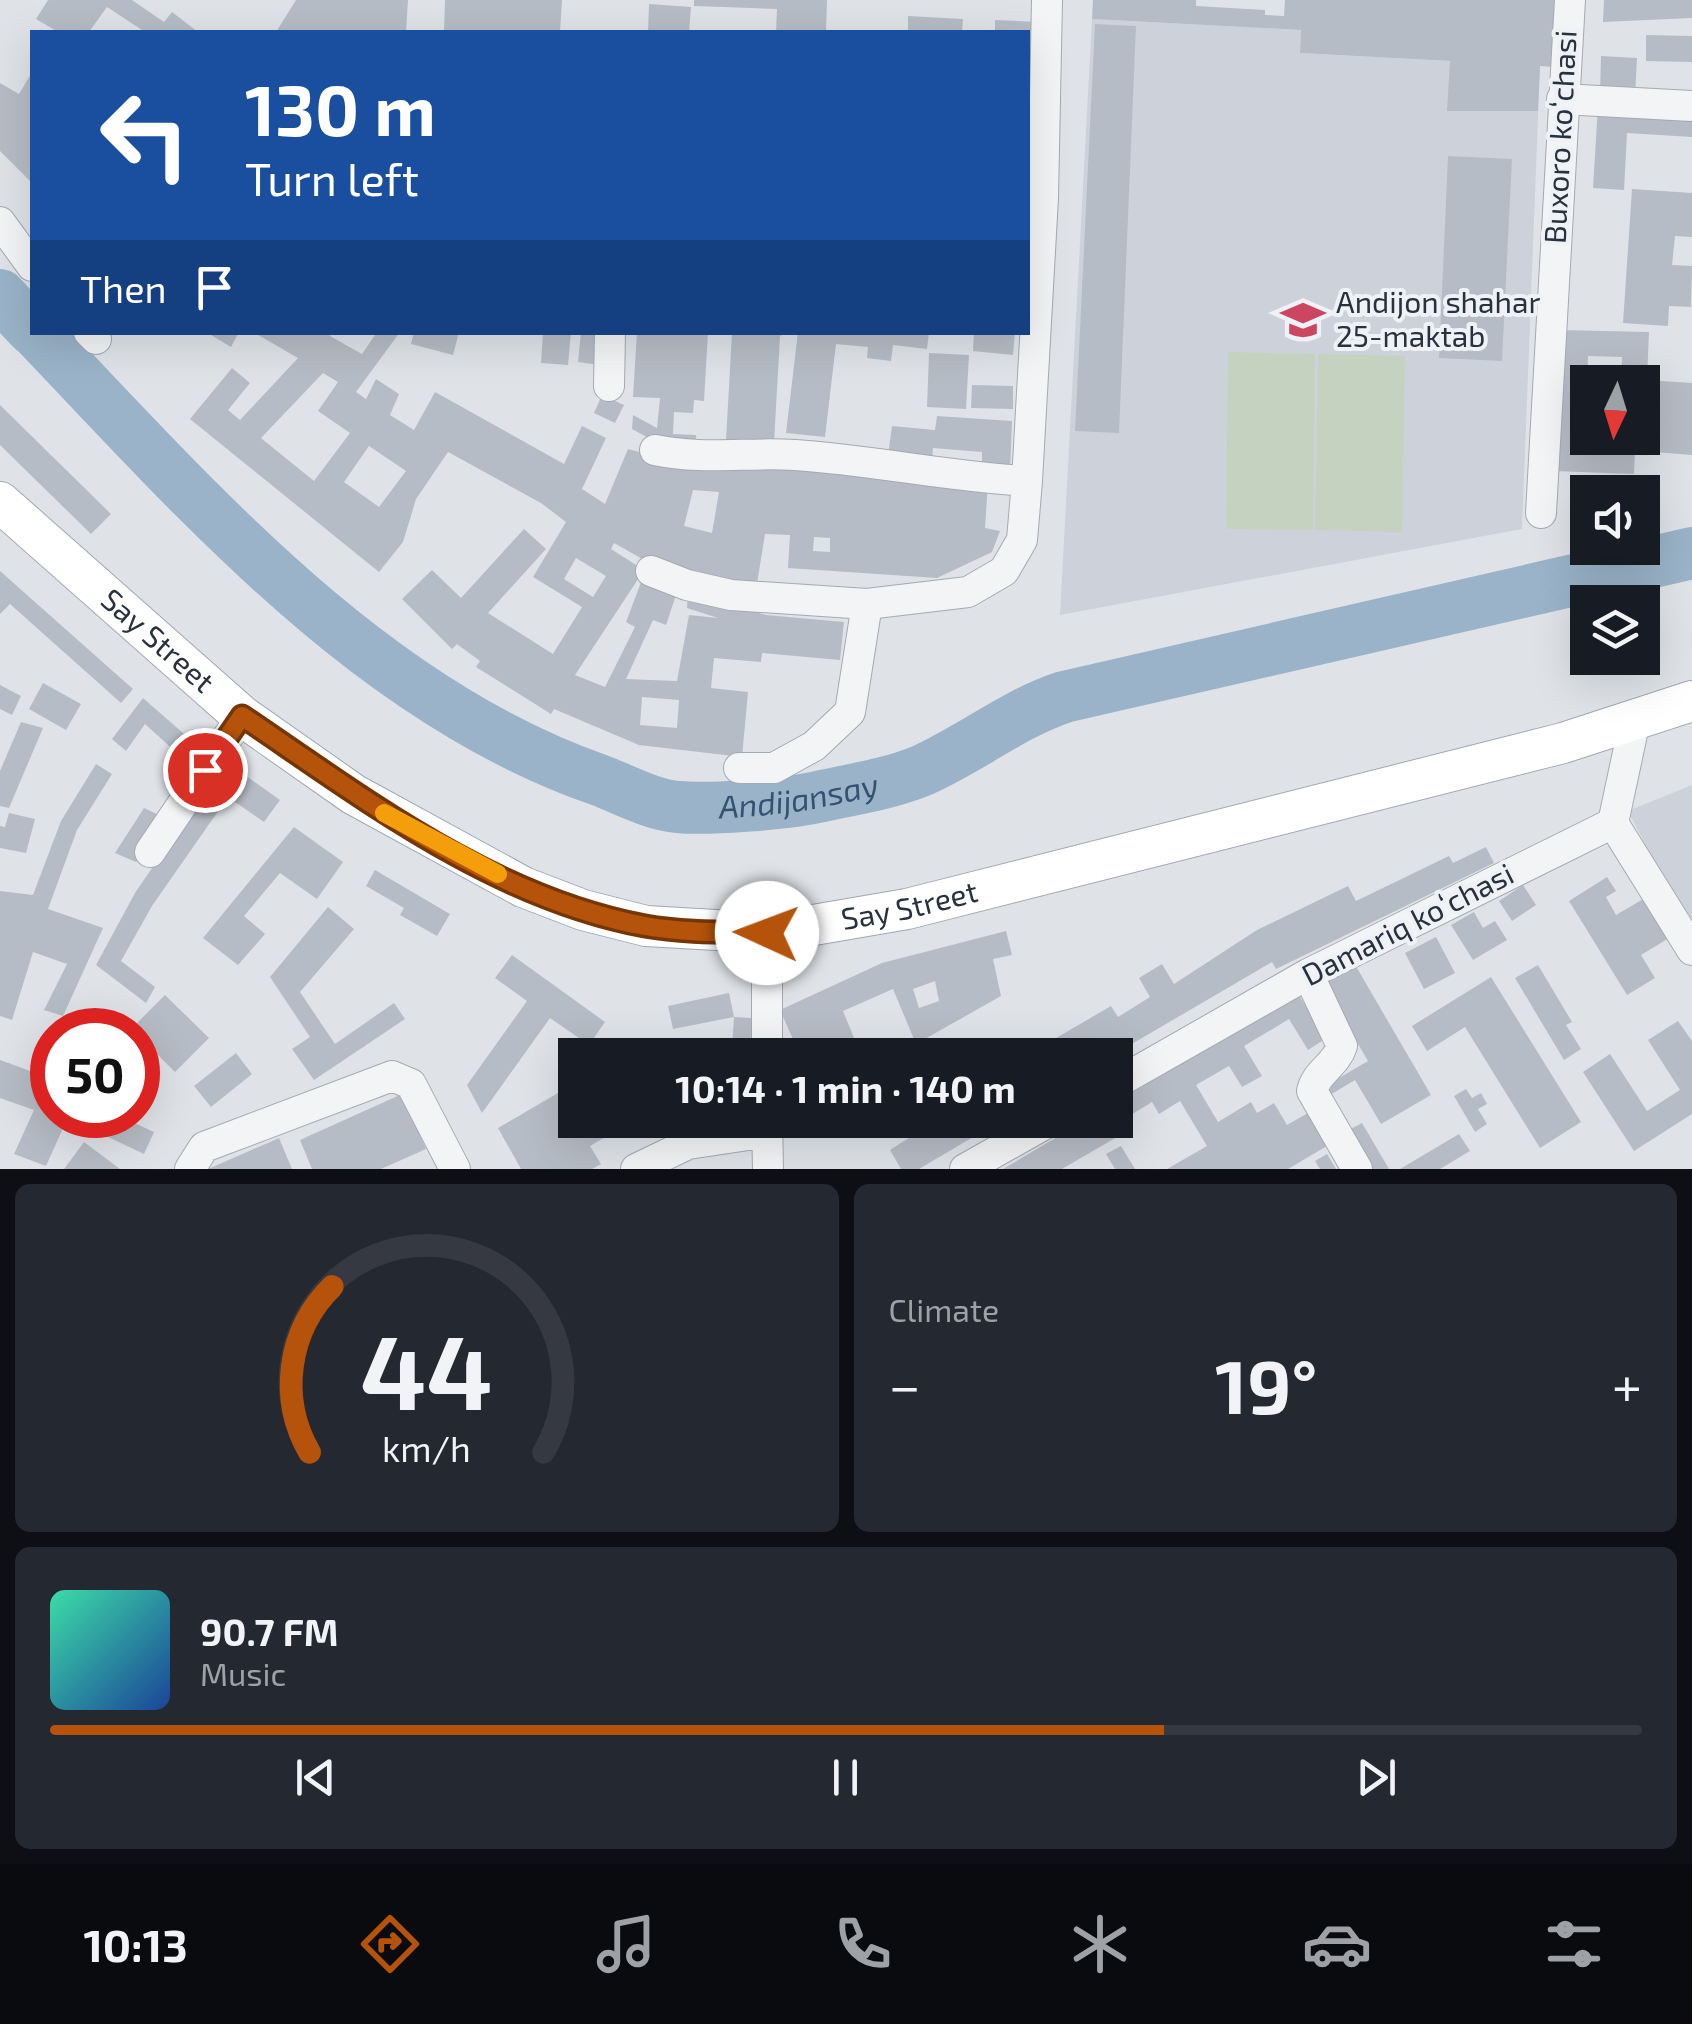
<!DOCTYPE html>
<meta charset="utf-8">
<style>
body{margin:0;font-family:"Exo 2",sans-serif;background:#242831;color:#f1f3f6;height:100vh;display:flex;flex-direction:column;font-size:38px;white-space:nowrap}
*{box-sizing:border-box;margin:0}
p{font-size:32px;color:#9ea1a6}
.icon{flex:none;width:55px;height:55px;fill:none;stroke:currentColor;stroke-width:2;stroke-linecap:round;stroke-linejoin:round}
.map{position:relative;height:1169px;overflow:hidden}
.drawer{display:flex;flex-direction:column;gap:15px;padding:15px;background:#0d0f14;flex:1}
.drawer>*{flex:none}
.guide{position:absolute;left:30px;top:30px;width:1000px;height:305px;border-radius:0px;box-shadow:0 10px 40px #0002;background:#1a4fa0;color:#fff;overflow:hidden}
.needle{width:65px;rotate:184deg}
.fabs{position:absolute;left:1570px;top:365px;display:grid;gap:20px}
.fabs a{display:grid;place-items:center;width:90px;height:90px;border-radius:0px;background:#171b24;box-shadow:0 10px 40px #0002;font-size:50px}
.speed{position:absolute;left:30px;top:1008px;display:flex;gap:20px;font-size:50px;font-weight:700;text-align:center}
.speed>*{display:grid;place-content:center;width:130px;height:130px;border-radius:50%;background:#171b24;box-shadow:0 10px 40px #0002;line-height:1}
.speed .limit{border:15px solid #d22;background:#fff;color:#111}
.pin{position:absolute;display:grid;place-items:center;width:85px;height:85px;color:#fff;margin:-42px;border:5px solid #fff;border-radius:50%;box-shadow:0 2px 10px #0007}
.me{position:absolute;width:110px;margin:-55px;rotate:272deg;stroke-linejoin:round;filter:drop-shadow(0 0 8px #0008)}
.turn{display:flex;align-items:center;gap:35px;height:210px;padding:0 50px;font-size:45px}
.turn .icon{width:130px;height:130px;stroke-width:2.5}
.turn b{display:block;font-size:70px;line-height:85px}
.then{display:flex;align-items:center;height:95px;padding:0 50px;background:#0003;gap:20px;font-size:38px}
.big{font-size:75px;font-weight:700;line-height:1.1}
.drawer .tile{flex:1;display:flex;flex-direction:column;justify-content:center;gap:15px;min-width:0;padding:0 35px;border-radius:15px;background:#242831}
.drawer .dial{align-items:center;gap:0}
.dial svg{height:260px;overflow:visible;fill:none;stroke:#363941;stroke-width:7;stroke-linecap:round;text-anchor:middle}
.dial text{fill:#f1f3f6;stroke:none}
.song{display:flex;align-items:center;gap:30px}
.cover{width:120px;height:120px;border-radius:15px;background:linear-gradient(135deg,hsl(160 70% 55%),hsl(220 70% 35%))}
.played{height:10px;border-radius:5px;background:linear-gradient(90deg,#b45309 70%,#363941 70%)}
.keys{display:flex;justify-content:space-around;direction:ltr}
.heat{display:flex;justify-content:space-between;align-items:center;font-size:55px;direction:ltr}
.drawer .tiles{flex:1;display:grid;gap:15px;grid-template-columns:1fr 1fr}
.tile:last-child{grid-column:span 2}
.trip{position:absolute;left:558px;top:1038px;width:575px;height:100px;border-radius:0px;background:#171b24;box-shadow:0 10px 40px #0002;font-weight:700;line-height:100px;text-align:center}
.dock{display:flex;height:160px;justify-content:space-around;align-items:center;background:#090b0e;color:#9ea1a6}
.dock .icon{width:70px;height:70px}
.dock .selected{color:#b45309}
.dock b{font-size:45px;color:#f1f3f6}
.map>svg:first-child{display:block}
</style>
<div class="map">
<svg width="1692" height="1169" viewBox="0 0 1692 1169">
<rect width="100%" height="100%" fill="#dfe3e8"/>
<path fill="#cdd2da" d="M1092,19L1301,30L1300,53L1540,66L1522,529L1060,615Z
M1692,785V935L1628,811Z"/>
<path fill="#c6d2c0" d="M1228,352L1315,354L1313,530L1226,529Z
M1318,354L1405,356L1402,532L1315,530Z"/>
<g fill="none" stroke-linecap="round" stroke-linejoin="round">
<g stroke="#9ab3c8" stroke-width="52">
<path d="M0,295L32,329"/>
<path id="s1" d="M36,332C198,502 371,701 599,780C623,789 652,805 678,807C710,810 781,804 813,798C848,790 891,784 923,770C972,748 1013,714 1064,697L1692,553"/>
</g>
</g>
<path fill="#b6bcc5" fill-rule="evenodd" d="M48,0H132L164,22L172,12L198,32H145L107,7L89,32H58L36,19Z
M296,0H408L406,32H276Z
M445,0H562L560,32H444Z
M694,0H827L826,32H776L777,9L694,6Z
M1093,0H1196V6L1265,10V15L1284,16L1285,0H1556L1552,67L1540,66L1538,111H1447L1450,61L1300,53L1301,30L1092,19Z
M1604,0H1692V18L1603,22Z
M649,4L691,7L689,32H648Z
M908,16L963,19L962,32H908Z
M995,20L1037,22L1033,106H1028V32H995Z
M1095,24L1136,26L1119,433L1075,431Z
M1646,35L1692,36V62L1646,61Z
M1601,56L1637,58L1635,96L1600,94Z
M32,72V183L0,151V83L19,94Z
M1598,105L1692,111V137L1627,133L1624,190L1593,188Z
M1448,156L1512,159L1502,361L1439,358Z
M1632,189L1692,193V237L1675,236L1672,265L1692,266L1691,307L1669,306L1668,326L1623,323Z
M1559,330L1649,332L1647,380L1692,383V455L1642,451L1647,394H1642V382H1621L1622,357L1588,356L1585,448L1635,450L1634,474L1554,471Z
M206,332H239L231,347Z
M253,332H332L330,336L362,354L377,332H400L356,392L366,399L376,379L399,394L390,415L414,430L435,392L564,464L582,426L606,438L582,489L605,504L628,449L674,461L988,482L985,528L1000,531L992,552L937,578L788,568L790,535L765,534L756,590L655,566L614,543L611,549L644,570L575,675L605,687L635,627L626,622L643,577L678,589L666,625L653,620L626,679L677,681L689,615L718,618L687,608L688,592L766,615L844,622L840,660L762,653L761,662L714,658L711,688L748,692L742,757L639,745L554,709L551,714L476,667L480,661L457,644L452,649L402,599L432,570L461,598L524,529L546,549L488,613L553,654L582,607L533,577L566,522L541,503L448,452L416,499L403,542L379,572L190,419L232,368L250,383L228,410L240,420L298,358ZM323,373L338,382L318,411L350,433L314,481L261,438ZM369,446L406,471L379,507L344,482ZM693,490L719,492L712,533L684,526ZM814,537L830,538V552L813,551ZM576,558L606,576L593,597L564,579ZM642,697L679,700L677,728L640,725Z
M414,332H459L453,355L411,344Z
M543,332H571L568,365L541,363Z
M581,332H604L599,365L578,362Z
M637,332H708L704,401L694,400L693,413L674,412L673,434L696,435L695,448L656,442L632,429L633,415L657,428L660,398L633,397Z
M788,332L780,336L774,443L726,440L732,333Z
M798,332H929L927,349L893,345L891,361L867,358L868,347L836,344L825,437L786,433Z
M974,332H1015L1013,355L973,351Z
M929,353L969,355L966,409L927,407Z
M972,385L1013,386V409L971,408Z
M602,395L624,405L615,423L594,413Z
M0,405L111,514L91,534L0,445Z
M937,416L1012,421L1010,472L982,471V452L933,448L932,461L888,456L892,426L935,430Z
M0,571L133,689L121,703L10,604L0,614Z
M43,683L81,704L66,730L29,709Z
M0,685L21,696L12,715L0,709Z
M143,698L191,740L178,754L145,724L126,751L112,739Z
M21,722L43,728L9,808L0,806V771Z
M225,761L280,800L264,822L228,797L152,906L121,961L155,987L146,1003L96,965L135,893Z
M96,764L112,774L77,830L48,909L103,928L63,1016L44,1010L67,964L33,952L12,1020L0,1016V891L33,895L61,821Z
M144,808L165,818L136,862L115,853Z
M9,813L35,819L26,853L0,848V826L5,827Z
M294,827L343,862L317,899L280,873L244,916L265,934L238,965L203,938Z
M1486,847L1494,863L1276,969L1272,962L1113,1055H1027L1111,1006L1118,1017L1150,997L1139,978L1162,964L1174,984L1257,930L1348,886L1356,901L1449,856L1453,863Z
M375,870L450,914L437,936L400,915L404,908L366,886Z
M1607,877L1616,891L1606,897L1616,915L1645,898L1669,938L1641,955L1655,978L1627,995L1569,901Z
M1523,885L1536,905L1512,921L1499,901Z
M328,907L354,929L300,992L335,1044L394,1003L405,1019L314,1080L292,1049L310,1037L270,977Z
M1474,912L1483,928L1495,921L1507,940L1473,960L1451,925Z
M1006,931L1012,955L993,959L1001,996L916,1044L893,989L843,1011L861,1055H800L780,1010L882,963ZM935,981L939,1001L919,1008L913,989Z
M1436,937L1455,973L1424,989L1405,953Z
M512,955L605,1022L589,1045L550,1018L482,1113L467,1085L527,1001L495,978Z
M1354,963L1431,1095L1381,1124L1355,1080L1325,1098L1320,1089L1368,1061L1321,981Z
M1538,965L1572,1022L1566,1025L1581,1049L1564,1060L1515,978Z
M1491,977L1581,1122L1540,1148L1465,1027L1427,1051L1412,1026Z
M729,993L734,1017L673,1029L668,1006Z
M165,995L209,1038L175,1072L149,1046L144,1051L138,1045V1030H130Z
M1299,995L1325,1039L1308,1050L1289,1019L1244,1046L1262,1076L1242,1087L1229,1066L1196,1085L1218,1122L1251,1102L1257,1113L1274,1103L1287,1125L1308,1113L1327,1146L1288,1169H1167L1207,1146L1180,1101L1159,1114L1152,1102L1111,1127L1117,1137L1062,1169H1003L1086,1120H1115V1103Z
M734,1017L752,1018L750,1049L732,1048Z
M1678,1021L1692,1041V1114L1634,1151L1583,1072L1610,1054L1647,1111L1680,1090L1648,1040Z
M632,1041L660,1043V1055H631Z
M236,1053L252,1074L211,1107L194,1086Z
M0,1060L52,1079V1115H77L71,1129L64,1126L46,1166L14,1154L34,1110L0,1098Z
M575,1083V1120H607L614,1132L590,1146L601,1164L592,1169H521L498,1128Z
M1466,1089L1472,1098L1481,1093L1487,1104L1478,1109L1487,1124L1475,1132L1454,1096Z
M402,1094L426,1149L381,1169H312L300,1140Z
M90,1115H117L154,1132L144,1154L85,1126Z
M937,1120H1002L919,1169H901L890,1150Z
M1362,1123L1389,1169H1372L1349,1130Z
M1459,1134L1470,1151L1440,1169H1400Z
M279,1138L292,1169H208Z
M84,1142L120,1169H64Z
M1121,1146L1135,1169H1115L1106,1154Z
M1327,1154L1336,1169H1320L1315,1161Z"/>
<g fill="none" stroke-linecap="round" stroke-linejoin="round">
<g stroke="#a4aab2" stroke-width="32">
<path id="minor" d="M1562,99L1692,106
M0,222L32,266
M89,332L96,339
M609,386L610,332
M655,450C702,460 747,452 795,455C873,460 949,477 1027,481
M1541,513L1570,0
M651,571L687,585L731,595L867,604L968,592L1004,571L1022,540L1027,481L1043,198L1047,0
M739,768H774L814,746L850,712L867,604
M1613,823L1692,950
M150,852L242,716
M1308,974L1342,1046C1336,1065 1316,1072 1312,1091L1357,1169
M767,1055V933
M1115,1084L1308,974L1613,823L1635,720
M767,1120L768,1169
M190,1169L204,1147L392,1076L411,1084L455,1169
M636,1169L688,1144L767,1132
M965,1169L1052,1120"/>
</g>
<g stroke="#9ea8b4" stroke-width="42">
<g id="major">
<path id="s2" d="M0,502L242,716L353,794L523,887L583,910L646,926L767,933L907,909L1563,743L1692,701"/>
</g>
</g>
<use href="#minor" stroke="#f2f4f6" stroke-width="30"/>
<use href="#major" stroke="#fff" stroke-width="40"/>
</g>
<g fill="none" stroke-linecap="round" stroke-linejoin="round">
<g stroke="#753606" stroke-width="25">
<path id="route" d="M205,770L242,716C366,800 494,898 645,926C685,933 727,932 767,933"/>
</g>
<use href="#route" stroke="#b45309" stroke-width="18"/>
<path stroke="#f59e0b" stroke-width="18" d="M384,813L498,874"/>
</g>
<defs>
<g id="school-bare" transform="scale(3.45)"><path d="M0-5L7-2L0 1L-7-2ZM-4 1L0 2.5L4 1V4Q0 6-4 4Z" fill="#cc4561" stroke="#eef2f6" stroke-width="2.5" paint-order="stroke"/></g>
</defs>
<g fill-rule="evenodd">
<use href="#school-bare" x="1303" y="320"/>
</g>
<g text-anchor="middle" stroke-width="8" stroke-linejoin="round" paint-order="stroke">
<g font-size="30" fill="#28323f" stroke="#eef2f6">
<text transform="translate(1561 137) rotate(-87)" y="10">Buxoro koʻchasi</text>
<text dy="10" stroke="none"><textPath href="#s2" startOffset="210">Say Street</textPath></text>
<text dy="10" stroke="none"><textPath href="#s2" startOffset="1048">Say Street</textPath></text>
<text transform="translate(1408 925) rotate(-27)" y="10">Damariq koʻchasi</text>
</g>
<g font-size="30" fill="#28323f" stroke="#eef2f6" text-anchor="start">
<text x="1336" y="313">Andijon shahar<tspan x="1336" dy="34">25-maktab</tspan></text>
</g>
<g font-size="32" font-style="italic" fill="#335272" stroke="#eef2f6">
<text dy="11" stroke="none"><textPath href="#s1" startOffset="932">Andijansay</textPath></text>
</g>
</g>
</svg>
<div class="fabs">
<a><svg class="needle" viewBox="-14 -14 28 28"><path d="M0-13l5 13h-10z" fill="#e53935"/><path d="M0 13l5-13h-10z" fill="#9ea1a6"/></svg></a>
<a><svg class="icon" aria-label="sound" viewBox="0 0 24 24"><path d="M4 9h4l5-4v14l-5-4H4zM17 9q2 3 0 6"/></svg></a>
<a><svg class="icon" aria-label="layers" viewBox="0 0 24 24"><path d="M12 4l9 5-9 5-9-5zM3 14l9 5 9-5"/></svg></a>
</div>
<div class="speed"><div class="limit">50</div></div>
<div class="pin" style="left:205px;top:770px;background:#d93025"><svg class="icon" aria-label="arrive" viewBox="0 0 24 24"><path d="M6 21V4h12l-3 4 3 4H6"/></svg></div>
<svg class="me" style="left:767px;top:933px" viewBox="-20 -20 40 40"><circle r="19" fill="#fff"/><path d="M0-13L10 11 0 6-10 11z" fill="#b45309"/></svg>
<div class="trip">10:14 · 1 min · 140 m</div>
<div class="guide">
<div class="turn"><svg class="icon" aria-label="left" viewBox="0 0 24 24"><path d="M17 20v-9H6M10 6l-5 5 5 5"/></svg><div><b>130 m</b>Turn left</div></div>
<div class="then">Then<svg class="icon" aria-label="arrive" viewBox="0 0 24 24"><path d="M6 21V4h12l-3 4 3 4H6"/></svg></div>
</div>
</div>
<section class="drawer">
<div class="tiles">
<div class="tile dial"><svg viewBox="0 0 100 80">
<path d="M14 69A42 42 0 1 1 86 69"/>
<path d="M14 69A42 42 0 0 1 21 18" stroke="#b45309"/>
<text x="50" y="56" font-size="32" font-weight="700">44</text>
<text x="50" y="72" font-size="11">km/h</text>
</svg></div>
<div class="tile"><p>Climate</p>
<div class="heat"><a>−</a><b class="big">19°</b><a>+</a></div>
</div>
<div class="tile">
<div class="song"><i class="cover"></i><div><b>90.7 FM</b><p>Music</p></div></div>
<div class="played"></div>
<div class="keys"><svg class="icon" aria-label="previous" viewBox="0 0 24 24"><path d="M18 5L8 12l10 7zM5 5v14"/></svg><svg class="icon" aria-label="pause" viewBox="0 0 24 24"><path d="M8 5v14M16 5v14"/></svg><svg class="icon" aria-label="next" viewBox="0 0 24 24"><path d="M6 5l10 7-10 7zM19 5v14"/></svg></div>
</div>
</div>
</section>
<nav class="dock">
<b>10:13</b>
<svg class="icon selected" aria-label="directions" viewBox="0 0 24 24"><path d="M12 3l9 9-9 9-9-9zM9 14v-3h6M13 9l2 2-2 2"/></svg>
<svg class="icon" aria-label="music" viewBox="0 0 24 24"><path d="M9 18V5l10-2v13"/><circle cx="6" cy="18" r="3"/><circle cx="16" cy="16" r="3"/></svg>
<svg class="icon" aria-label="phone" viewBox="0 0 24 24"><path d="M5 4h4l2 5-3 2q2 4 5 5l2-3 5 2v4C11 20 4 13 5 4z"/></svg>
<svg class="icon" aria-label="climate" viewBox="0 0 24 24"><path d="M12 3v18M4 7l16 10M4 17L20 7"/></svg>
<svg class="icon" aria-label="car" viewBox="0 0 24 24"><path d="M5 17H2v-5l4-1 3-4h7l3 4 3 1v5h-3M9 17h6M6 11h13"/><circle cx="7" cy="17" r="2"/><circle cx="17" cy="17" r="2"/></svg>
<svg class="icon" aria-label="filters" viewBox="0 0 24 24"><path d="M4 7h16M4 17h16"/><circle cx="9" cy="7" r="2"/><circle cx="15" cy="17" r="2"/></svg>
</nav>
